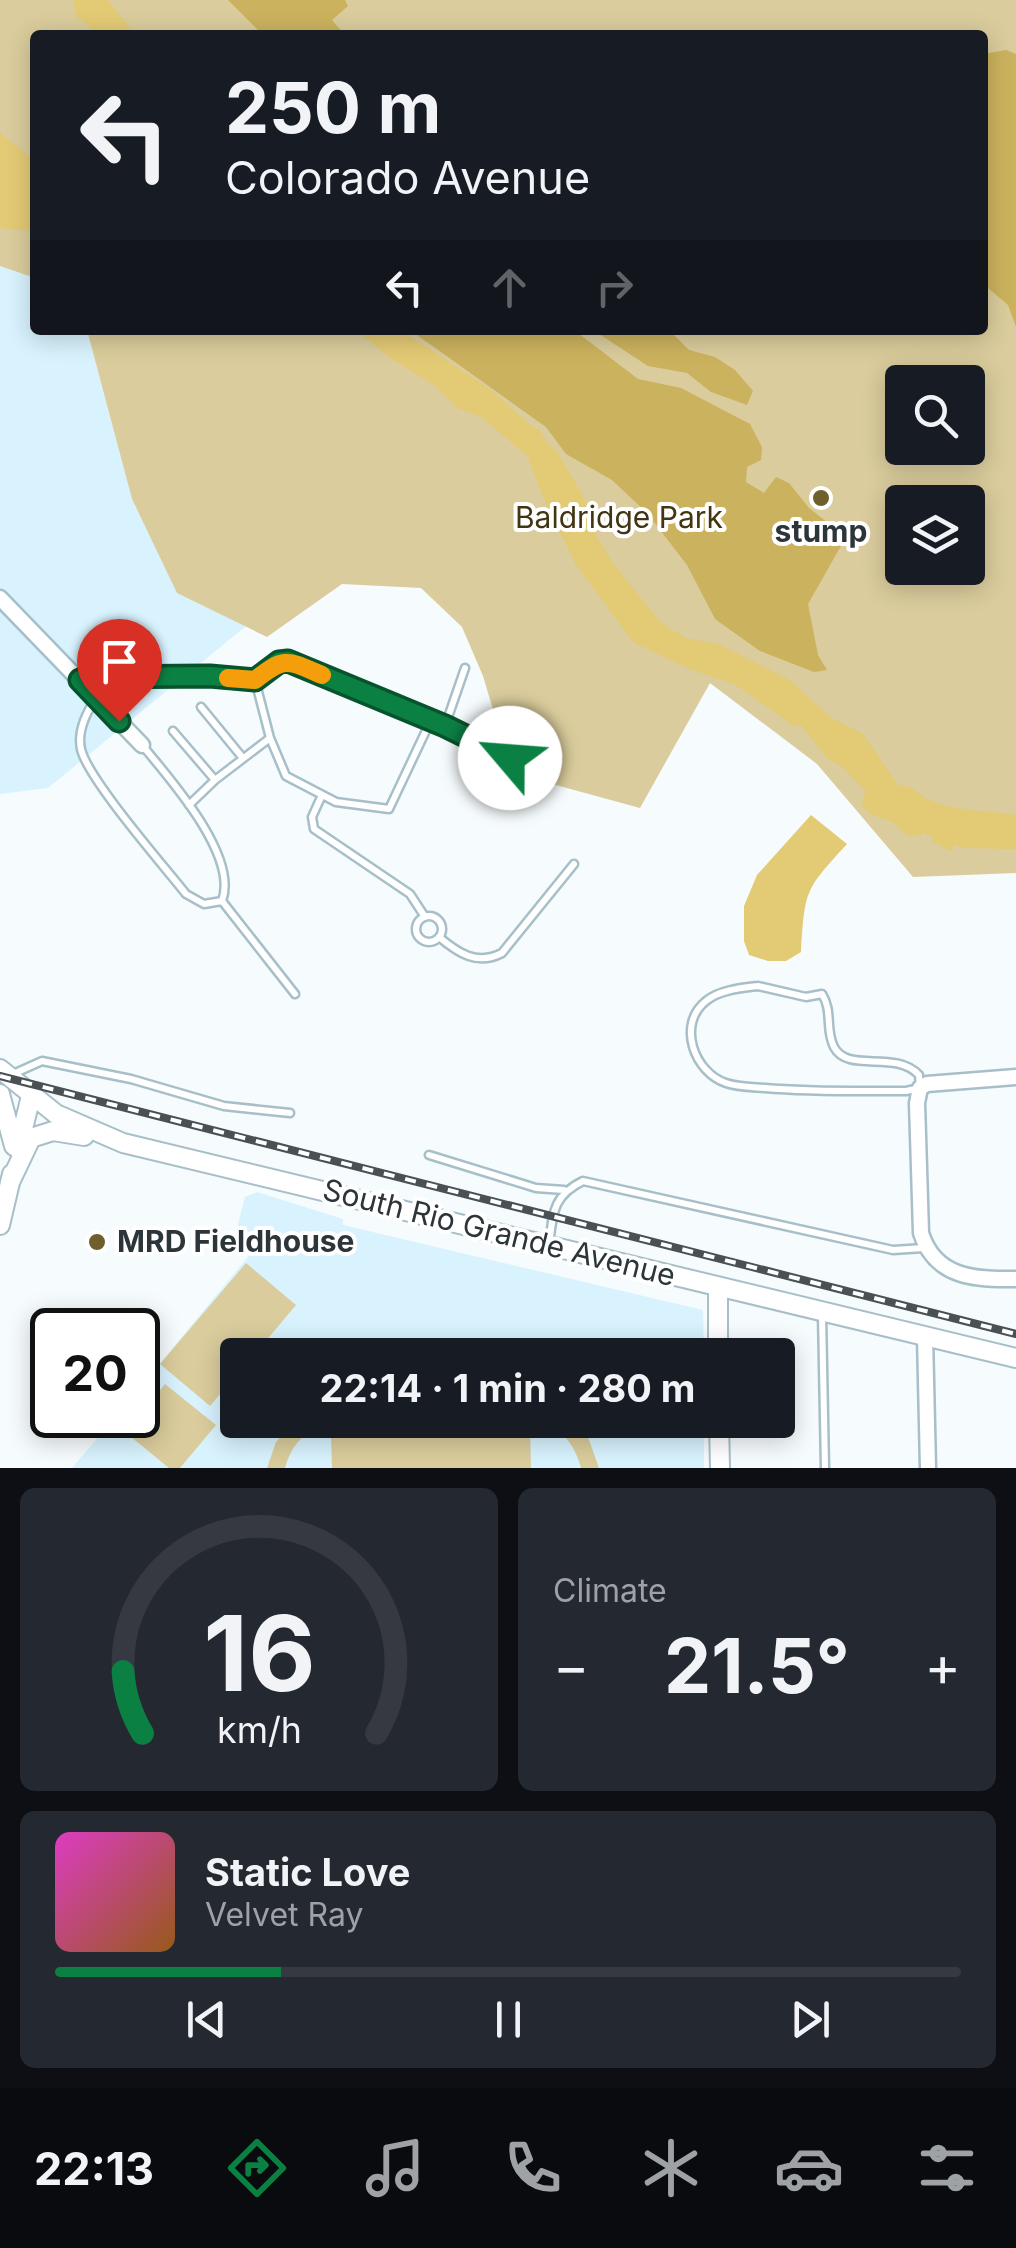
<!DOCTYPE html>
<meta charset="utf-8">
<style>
body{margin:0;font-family:Inter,sans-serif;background:#242831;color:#f1f3f6;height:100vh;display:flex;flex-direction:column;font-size:38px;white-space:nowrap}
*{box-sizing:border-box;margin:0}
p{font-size:32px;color:#9ea1a6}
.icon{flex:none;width:55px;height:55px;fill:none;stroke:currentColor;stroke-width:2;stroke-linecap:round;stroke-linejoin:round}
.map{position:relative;height:1468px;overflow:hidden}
.sheet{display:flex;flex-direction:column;gap:20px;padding:20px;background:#0d0f14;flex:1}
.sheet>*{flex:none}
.hud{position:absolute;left:30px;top:30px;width:958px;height:305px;border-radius:10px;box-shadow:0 5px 25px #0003;background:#171b24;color:#f1f3f6;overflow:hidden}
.fabs{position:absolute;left:885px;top:365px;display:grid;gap:20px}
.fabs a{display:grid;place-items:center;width:100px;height:100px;border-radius:10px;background:#171b24;box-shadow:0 5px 25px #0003;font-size:50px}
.speed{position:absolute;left:30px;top:1308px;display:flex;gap:20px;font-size:50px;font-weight:700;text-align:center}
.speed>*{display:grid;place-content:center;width:130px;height:130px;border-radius:50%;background:#171b24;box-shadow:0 5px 25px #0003;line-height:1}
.speed .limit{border:5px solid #111;border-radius:15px;background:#fff;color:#111}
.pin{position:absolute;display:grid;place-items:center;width:85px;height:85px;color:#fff;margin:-102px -42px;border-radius:50% 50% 50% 0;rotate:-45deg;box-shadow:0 0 10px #0007}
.pin .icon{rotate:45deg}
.me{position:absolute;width:110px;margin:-55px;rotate:297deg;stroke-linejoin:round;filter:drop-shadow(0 0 8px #0008)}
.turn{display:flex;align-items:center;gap:35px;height:210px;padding:0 30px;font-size:45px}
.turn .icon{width:130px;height:130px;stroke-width:2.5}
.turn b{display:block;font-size:70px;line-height:85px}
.lanes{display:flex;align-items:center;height:95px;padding:0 30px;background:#0003;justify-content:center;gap:50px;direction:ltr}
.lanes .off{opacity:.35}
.big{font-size:75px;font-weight:700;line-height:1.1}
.sheet .tile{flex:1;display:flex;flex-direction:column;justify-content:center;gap:15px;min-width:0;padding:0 35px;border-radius:15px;background:#242831}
.sheet .dial{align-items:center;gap:0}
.dial svg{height:260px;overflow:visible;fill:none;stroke:#363941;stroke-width:7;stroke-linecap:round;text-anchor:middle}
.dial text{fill:#f1f3f6;stroke:none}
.song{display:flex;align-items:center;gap:30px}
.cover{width:120px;height:120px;border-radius:15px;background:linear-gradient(135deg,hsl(310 70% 55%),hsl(30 70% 35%))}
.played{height:10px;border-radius:5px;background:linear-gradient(90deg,#0b8043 25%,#363941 25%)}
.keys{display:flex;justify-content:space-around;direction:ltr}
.heat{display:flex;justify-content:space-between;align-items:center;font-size:55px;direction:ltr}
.sheet .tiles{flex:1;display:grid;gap:20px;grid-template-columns:1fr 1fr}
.tile:last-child{grid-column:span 2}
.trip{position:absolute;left:220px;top:1338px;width:575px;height:100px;border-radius:10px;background:#171b24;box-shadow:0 5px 25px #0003;font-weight:700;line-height:100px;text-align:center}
.tab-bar{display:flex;height:160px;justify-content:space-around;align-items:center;background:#090b0e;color:#9ea1a6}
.tab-bar .icon{width:70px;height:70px}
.tab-bar .current{color:#0b8043}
.tab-bar b{font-size:45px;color:#f1f3f6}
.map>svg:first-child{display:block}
</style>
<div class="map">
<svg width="1016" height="1468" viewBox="0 0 1016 1468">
<rect width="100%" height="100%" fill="#f6fbfd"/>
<path fill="#d8f3fe" d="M0,265L35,278V330H87L132,499L177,592L246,626L48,788L0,794Z
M257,1192L343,1219V1225L703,1310L704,1355H238V1420H704V1468H72L117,1415H138V1390L256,1247L236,1232L245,1197Z"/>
<path fill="#dacc9c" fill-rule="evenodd" d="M0,0H1016V873L913,877L817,764L710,683L640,808L512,773L483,676L462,627L421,588L342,584L267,637L177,593L132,499L87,330H982V35H35V278L0,266ZM902,382H968V448H902ZM902,502H968V568H902Z
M246,1263L296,1305L254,1355H238L237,1374L210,1406L160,1364Z
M165,1384L216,1425L180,1468H169L125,1432Z
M296,1420H472C437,1421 348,1415 319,1427C301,1434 290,1449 285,1468H267L276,1442Z
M534,1420H572L588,1437L599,1468H581C575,1444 559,1424 534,1420Z
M530,1430L531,1468H332L331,1435Z"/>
<path fill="#cbb25e" d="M228,0H345L348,6L332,20L345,35H263Z
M1006,50L1016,54V327L1008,305L982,283L983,262L988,259L986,251H982L983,54Z
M410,330H574L638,379L681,388L750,424L762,447L761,460L747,467L746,482L764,493L776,477L789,483L809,508L846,537L808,604L818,655L827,670L814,672L760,651L715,619L687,565L647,513L612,480L566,454L546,427Z
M593,330H669L689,350L715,357L735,370L753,391L747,405L711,392L687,373L648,366Z"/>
<path fill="#e3ca75" d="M73,0H108L135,35H99L77,17Z
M0,133L35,161V231L0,228Z
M356,330L402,331L491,390L531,426L540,430L547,443L556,450L582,494L597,537L613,563L661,623L686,638L718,644L790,680L831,718L863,734L898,785C914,785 921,798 934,802C961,812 989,810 1016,815V849L963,848L955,844L951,851L931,841L934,837L923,832V835L908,836L893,822L870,814L861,805L866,792L843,767L827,758L801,725L794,726L736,685L687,668L633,642L575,563L544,499L528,457L482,417L457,408L433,384L393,360Z
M811,815L847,844C805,890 805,889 801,952L786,961H768L749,955L744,941V906L757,875Z"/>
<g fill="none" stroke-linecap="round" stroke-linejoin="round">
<g stroke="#a7bfc9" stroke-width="11">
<path id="service" d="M81,680L87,677L210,676L255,680L279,662L288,661L445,726L465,668
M255,680L270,738L286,776L336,802L389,809L431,720
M96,698C86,713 77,731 81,749C87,778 164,866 186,894L204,904L222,901L295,994
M201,707L242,757
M445,726L510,756L502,776
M173,731L215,780L270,738
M142,745C170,779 239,856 222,901
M322,795L312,817L314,829L410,894L425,917
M189,805L215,780
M416 929a13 13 0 1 1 26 0a13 13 0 1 1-26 0Z
M439,937C458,953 477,966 502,953L574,864
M758,986L806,997L822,994C833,1011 825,1030 834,1047C848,1074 895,1049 919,1075L920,1088L906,1091C859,1091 811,1092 765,1088C752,1087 737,1087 726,1083C695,1073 676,1025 706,1001C719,990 741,988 758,986Z
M13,1074L42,1061L131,1079L224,1106L290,1113
M429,1155L536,1188L564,1190
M549,1245C553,1214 552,1196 583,1181L893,1250L924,1248
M822,1314L825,1468"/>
</g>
<g stroke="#a7bfc9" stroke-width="19">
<path id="minor" d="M0,598L142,745
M1016,1077L927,1084L920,1088L917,1103L921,1233C935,1278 976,1280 1016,1279
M925,1336L928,1468"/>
</g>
<g stroke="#a7bfc9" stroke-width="22">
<path id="tertiary" d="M0,1069L56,1114L123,1143L1016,1358
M0,1094L14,1146
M18,1149L31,1096
M10,1182L31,1138L53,1131L84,1136
M0,1225L12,1174
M718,1287V1355
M719,1420L720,1468"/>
</g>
<use href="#service" stroke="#fff" stroke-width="6"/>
<use href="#minor" stroke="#fff" stroke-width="14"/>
<use href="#tertiary" stroke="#fff" stroke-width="18"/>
<g stroke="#495155" stroke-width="8">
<path id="rail" d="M0,1076L1016,1334"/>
</g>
<use href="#rail" stroke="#fff" stroke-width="4" stroke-dasharray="11" stroke-linecap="butt"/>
</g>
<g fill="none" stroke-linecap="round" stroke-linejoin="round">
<g stroke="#07532c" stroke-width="25">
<path id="route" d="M119,721L80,680L87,677L210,676L255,680L279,662L288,661L445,726L510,758"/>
</g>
<use href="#route" stroke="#0b8043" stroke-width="18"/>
<path stroke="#f59e0b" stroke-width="18" d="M228,678L255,680C285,656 287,660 322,675"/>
</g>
<g fill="#6e5f2c" stroke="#fff" stroke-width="4">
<circle cx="821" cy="498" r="10"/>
<circle cx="97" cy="1242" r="10"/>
</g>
<g text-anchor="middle" stroke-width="8" stroke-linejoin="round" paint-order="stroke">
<g font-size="30" fill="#413611" stroke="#fff">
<text x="619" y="528">Baldridge Park</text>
</g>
<g font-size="30" font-weight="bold" fill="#2c3539" stroke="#fff">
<text x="821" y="542">stump</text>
<text x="117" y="1252" text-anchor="start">MRD Fieldhouse</text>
</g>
<g font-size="30" fill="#2c3539" stroke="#fff">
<text transform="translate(499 1233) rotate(14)" y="10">South Rio Grande Avenue</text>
</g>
</g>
</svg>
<div class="fabs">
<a><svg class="icon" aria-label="search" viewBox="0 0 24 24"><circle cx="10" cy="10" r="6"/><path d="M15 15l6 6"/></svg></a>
<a><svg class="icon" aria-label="layers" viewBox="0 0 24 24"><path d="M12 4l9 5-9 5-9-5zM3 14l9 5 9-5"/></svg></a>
</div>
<div class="speed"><div class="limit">20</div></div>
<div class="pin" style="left:119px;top:721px;background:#d93025"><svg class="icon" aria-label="arrive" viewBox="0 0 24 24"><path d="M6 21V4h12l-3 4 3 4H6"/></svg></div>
<svg class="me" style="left:510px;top:758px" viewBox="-20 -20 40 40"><circle r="19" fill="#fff"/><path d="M0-13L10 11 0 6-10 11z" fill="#0b8043"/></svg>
<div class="trip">22:14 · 1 min · 280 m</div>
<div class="hud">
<div class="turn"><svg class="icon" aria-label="left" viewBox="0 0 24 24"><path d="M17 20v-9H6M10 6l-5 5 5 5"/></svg><div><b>250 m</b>Colorado Avenue</div></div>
<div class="lanes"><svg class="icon" aria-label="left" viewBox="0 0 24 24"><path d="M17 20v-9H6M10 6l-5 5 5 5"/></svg><svg class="icon off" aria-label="ahead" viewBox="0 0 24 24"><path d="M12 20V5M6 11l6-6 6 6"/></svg><svg class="icon off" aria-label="right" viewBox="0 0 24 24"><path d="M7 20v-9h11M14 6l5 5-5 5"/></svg></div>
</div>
</div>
<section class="sheet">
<div class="tiles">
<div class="tile dial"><svg viewBox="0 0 100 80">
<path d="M14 69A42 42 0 1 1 86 69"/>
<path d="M14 69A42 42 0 0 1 8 50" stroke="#0b8043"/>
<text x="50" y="56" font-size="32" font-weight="700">16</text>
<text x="50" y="72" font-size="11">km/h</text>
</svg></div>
<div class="tile"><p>Climate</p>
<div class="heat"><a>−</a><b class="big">21.5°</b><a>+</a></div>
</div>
<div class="tile">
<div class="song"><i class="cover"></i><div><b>Static Love</b><p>Velvet Ray</p></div></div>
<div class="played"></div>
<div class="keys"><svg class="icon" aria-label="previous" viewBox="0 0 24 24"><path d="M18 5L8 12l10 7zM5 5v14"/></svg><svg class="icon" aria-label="pause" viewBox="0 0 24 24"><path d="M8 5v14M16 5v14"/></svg><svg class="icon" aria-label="next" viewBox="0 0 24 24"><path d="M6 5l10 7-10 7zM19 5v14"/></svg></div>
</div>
</div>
</section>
<nav class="tab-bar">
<b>22:13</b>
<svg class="icon current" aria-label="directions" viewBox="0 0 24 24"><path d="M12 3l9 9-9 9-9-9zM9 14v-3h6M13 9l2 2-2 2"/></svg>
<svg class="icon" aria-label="music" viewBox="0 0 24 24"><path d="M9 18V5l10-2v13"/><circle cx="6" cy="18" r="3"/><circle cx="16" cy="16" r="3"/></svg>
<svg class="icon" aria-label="phone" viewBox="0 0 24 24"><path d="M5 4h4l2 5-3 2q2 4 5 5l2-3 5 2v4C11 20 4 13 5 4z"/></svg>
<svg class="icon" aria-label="climate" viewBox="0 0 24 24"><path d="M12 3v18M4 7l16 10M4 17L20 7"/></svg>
<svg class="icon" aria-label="car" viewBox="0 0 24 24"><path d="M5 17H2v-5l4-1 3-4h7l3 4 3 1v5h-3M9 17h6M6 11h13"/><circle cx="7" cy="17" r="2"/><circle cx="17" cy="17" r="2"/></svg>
<svg class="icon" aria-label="filters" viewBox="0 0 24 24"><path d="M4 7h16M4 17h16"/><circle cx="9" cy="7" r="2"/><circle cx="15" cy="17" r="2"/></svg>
</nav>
